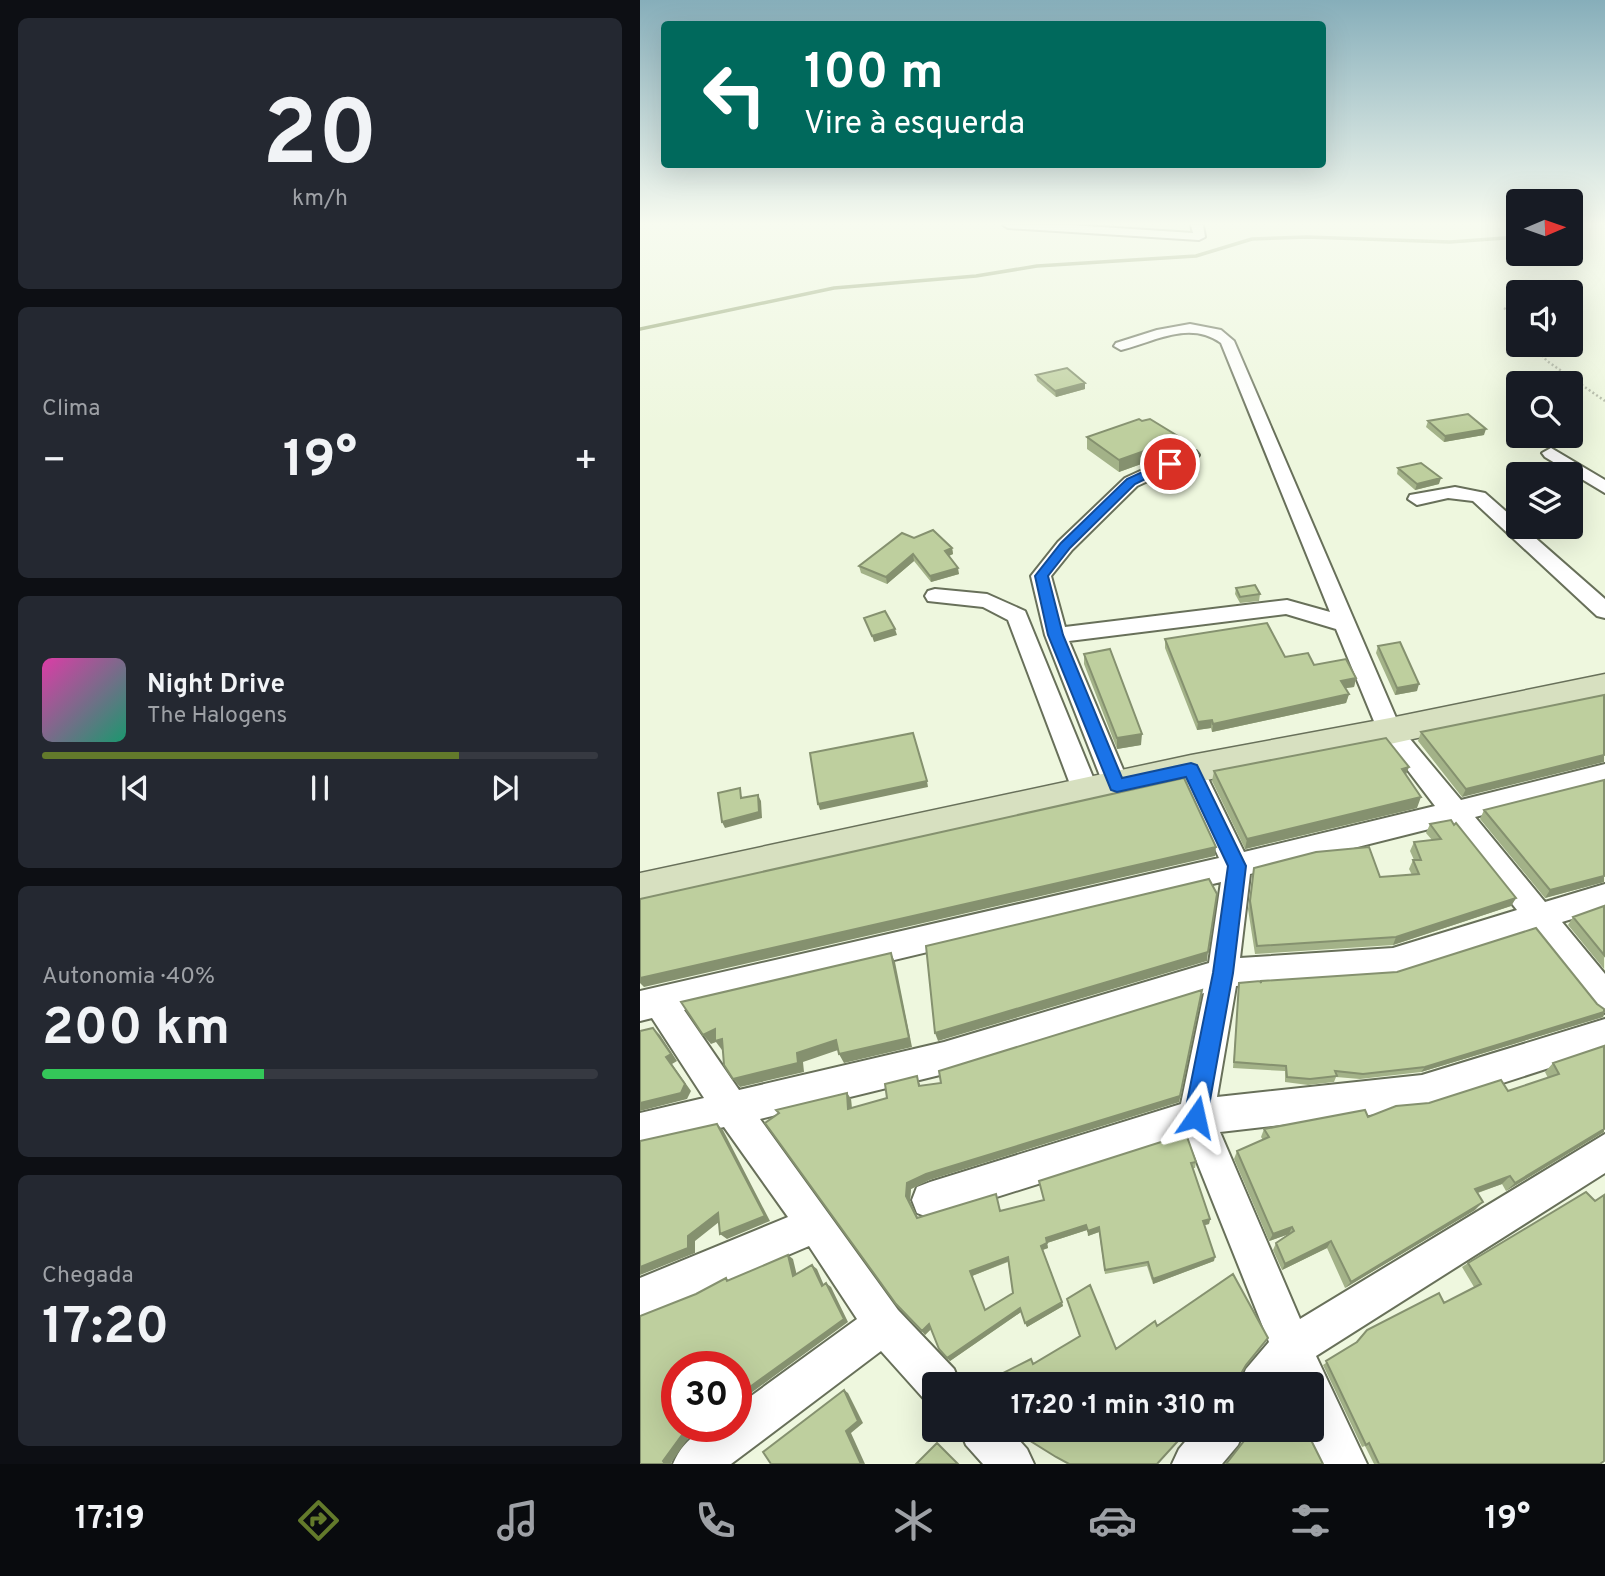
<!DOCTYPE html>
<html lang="pt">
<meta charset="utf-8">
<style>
body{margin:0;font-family:Overpass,sans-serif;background:#242831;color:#f1f3f6;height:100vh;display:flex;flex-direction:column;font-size:26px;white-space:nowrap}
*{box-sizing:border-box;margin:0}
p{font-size:23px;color:#9ea1a6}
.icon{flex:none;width:38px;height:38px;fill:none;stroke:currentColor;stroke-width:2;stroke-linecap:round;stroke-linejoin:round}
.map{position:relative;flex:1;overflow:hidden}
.sheet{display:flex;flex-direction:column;gap:18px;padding:18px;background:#0d0f14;width:640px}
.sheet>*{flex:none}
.guide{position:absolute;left:21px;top:21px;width:665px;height:147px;border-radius:7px;box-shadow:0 7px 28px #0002;background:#00695c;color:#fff;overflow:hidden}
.needle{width:46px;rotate:88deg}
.buttons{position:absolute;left:866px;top:189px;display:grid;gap:14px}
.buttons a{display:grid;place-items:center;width:77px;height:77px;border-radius:7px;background:#171b24;box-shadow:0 7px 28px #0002;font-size:35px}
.speed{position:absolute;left:21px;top:1351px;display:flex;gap:14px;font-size:35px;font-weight:700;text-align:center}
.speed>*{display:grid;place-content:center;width:91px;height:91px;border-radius:50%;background:#171b24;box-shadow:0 7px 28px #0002;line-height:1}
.speed .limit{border:10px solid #d22;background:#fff;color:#111}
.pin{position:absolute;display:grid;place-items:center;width:60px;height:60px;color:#fff;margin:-30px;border:4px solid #fff;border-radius:50%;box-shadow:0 2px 7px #0007}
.me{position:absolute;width:77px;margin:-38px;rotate:11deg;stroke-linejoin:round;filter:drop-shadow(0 0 5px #0008)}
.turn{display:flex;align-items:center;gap:24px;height:147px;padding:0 28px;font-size:32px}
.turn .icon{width:91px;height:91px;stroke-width:2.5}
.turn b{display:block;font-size:49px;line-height:60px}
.big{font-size:52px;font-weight:700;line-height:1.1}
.sheet .card{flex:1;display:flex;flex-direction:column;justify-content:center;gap:10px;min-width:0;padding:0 24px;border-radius:10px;background:#242831}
.sheet .dial{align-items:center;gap:0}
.dial b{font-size:91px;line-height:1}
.song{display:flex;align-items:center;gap:21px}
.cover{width:84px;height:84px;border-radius:10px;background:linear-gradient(135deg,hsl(320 70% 55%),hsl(160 70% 35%))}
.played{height:7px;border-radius:4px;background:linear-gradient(90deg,#637a2b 75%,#363941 75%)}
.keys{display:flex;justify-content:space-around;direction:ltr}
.heat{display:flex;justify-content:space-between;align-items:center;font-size:38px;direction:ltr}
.charge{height:10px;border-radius:5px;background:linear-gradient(90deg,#34c759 40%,#363941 0)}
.trip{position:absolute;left:282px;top:1372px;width:402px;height:70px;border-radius:7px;background:#171b24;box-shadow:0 7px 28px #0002;font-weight:700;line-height:70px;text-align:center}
.menu{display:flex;height:112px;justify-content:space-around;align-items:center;background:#090b0e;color:#9ea1a6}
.menu .icon{width:49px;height:49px}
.menu .current{color:#637a2b}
.menu b{font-size:32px;color:#f1f3f6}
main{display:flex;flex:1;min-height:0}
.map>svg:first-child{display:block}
</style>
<main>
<section class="sheet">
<div class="card dial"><b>20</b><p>km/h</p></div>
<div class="card"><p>Clima</p>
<div class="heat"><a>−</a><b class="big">19°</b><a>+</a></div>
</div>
<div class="card">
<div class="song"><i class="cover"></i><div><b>Night Drive</b><p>The Halogens</p></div></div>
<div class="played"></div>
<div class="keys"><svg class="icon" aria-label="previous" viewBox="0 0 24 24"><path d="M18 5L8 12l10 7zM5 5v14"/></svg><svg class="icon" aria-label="pause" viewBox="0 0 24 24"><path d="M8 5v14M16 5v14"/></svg><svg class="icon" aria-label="next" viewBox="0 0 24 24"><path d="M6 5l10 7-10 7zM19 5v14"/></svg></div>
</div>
<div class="card"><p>Autonomia · 40%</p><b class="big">200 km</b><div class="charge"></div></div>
<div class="card"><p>Chegada</p><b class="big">17:20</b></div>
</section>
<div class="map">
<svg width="965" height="1464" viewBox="0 0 965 1464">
<rect width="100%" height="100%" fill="#eef7de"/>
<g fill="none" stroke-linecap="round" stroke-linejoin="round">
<path stroke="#94a575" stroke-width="3.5" d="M0,329L194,288L336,276L397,266L556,256L612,239L667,237L810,242L878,237"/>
<g stroke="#68705a" stroke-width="4">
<path id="street" d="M363,225H430L553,233L551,225H563L565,237L559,240L368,228Z
M550,324L581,330L594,341L760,727L821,800L965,764V784L835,817L905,902L965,884V909L922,922L965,974V1013L954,1008L893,931L753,976L596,986L577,1097L782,1075L965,1019V1050L782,1109L580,1132L660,1319L965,1134V1173L676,1356L727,1464H682L666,1430H672V1384H600L606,1369L629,1342L547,1137L290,1218L277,1213L272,1200L277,1187L290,1182L541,1104L564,993L304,1074L120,1119L258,1310L314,1369L320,1384H294V1403L284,1399L241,1351L91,1464H33C46,1434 66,1426 96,1426V1407L217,1319L169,1246L0,1318V1278L148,1217L84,1127L0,1147V1113L64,1098L12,1018L0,1021V991L579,858L538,769L542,762L551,759L560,762L604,852L795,806L738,731L696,629L646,614L429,641L490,786L486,793L477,796L468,793L464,786L405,635L391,576L418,542L485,478L544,451H556L559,455L556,459L497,486L432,550L411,576L425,627L647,600L690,612L581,343C549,320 514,342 481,350L474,346L476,343L517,330ZM809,824L877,910L753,948L600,958L610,874ZM581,882L569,963L304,1042L99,1090L44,1010Z
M911,448L965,480V493L905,457L902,453Z
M815,487L845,493L878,522V527H883L965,599V618L957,616L833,501L808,498L777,505L768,499L770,495Z
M295,589L347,594L385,611L459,792L455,799L446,802L437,799L433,792L368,620L343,607L288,601L285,596L288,591Z
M320,1430H370L387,1449L394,1464H343L326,1445Z
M555,1430H604L598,1445L582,1464H532L539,1449Z"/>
</g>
<g stroke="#68705a" stroke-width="3">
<path id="secondary" d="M965,674V697L750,744L551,783L0,907V873L551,755L750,718Z"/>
</g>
<path stroke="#afb6a2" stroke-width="2.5" stroke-dasharray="2 2.5" stroke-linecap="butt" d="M864,308L878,318
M893,345L907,361L965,401"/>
<use href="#street" fill="#fff" fill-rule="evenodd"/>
<use href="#secondary" fill="#d7e0c0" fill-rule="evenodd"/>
</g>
<path fill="#a3b288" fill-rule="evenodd" d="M396,375L445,389L416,397L397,381Z
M788,421L844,435L804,442L786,427Z
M447,437L540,450L479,472L447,449Z
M758,468L799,484L775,490L757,474Z
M274,538L312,548L313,554L309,556L319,574L291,582L274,561L247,584L221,573L219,566Z
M596,588L620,594L619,601L600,603L595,594Z
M525,639L645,657L674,665L716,678L714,687L705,688L709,694L706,703L572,732L571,728L557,730L525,648Z
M738,646L777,691L755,695L736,653Z
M444,654L501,745L477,749L444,664Z
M964,695L822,797L778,741L781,732Z
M574,771L766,775L777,808L605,849L572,781Z
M844,810L964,882L905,898L840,819Z
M790,824L876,898L871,906L753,945L615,954L608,909L614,868L740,877L772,875L769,869L773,860H774L770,851L774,842L792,840L786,833Z
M964,906V969L928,925L933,917Z
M599,983L963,1017L781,1072L720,1079L696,1077L694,1082L668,1085L645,1082V1071L593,1068Z
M561,997L539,1102L289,1180L271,1189L270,1201L278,1218L356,1194L360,1211L556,1162L555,1168H553L570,1219L569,1224L564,1225L574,1261L513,1284L507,1266L465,1274L459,1232L448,1236L447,1230L407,1243L408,1248L403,1250L423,1306L387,1327L381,1312L310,1361L299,1349L291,1329L285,1335L256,1304L139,1113L207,1093L211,1099L212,1108L247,1098L280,1083V1086L301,1083ZM368,1262L373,1293L345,1310L332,1276Z
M964,1046V1132L866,1191L862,1184L838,1193L835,1210L705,1288L687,1248L642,1270L633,1250L636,1243L649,1234L629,1241L594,1159L597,1151L623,1140L621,1137L624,1129L728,1117L789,1103L868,1091L908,1078L905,1072L913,1063Z
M964,1195V1462L960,1464H734L725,1446L722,1447L683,1365L715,1343L727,1330L804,1303L834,1287L822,1267L828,1263L955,1201Z"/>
<path fill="#85916f" d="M445,383V389L416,397L415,391Z
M846,429L844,435L804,442L805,436Z
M541,438L540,450L479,472V460Z
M801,478L799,484L775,490L777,484Z
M312,548L313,554L306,557L305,551Z
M273,554L274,561L247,584L246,577Z
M318,568L319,574L291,582L290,576Z
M255,629L257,635L234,642L232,636Z
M716,678L714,687L699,689L701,681Z
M779,684L777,691L755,695L757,688Z
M709,694L706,703L572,732L573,724Z
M572,720L571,728L557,730L558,722Z
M502,734L501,745L477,749V738Z
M964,755V762L822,797L826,789Z
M769,767L765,777L762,769Z
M287,781L288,787L180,810L178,804Z
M118,795L121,801L122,818L85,828L82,822Z
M781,797L777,808L605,849L607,839Z
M576,847L575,856L4,987L0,983V978Z
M964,876V882L905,898L910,890Z
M876,898L871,906L753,945L756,937Z
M568,952L567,961L298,1041L295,1033Z
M251,953L255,962L272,1047L204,1063L199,1054Z
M561,997L539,1102L289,1180L271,1189L270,1201L280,1223L266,1196L267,1183Z
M964,1012V1015L963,1017L781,1072L785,1067Z
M13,1028L20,1035L37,1061L32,1064L51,1091L47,1099L0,1111V1103L26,1057Z
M75,1029L82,1039L89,1048L82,1050L76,1042L71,1044L63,1035Z
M196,1040L201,1049L163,1062L164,1072L100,1087L93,1079L157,1053Z
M207,1093L211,1099L212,1115L208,1109Z
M77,1124L83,1130L130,1221L87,1239L80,1234Z
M964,1129V1132L866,1191L875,1183Z
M870,1176L862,1184L828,1196L835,1189Z
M843,1202L835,1210L705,1288L711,1282Z
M78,1213L84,1218L55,1241V1253L0,1275V1267L48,1236Z
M570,1219L569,1224L561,1226L563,1221Z
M446,1225L447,1230L407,1243L406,1238Z
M459,1227V1232L448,1236V1231Z
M652,1227L649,1234L629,1241L633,1234Z
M691,1241L687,1248L642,1270L645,1264Z
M407,1243L408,1248L402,1250L401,1246Z
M148,1255L153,1259L158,1280L153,1276Z
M368,1257L369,1261L332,1276L347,1314L330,1271Z
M575,1257L574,1261L513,1284V1279Z
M172,1265L177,1269L186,1290L182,1286Z
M186,1283L191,1287L208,1322L96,1404V1397Z
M422,1302L423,1306L387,1327L385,1323Z
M380,1308L381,1312L310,1361L307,1358Z
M289,1324L292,1328L285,1335L282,1331Z
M204,1390L208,1393L223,1423L211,1433L225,1464H221L206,1431Z
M57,1426L66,1428L49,1437L31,1463L32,1464H25L23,1461L42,1435Z"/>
<path fill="#becf9e" stroke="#85916f" stroke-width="2" fill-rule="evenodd" d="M427,368L445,383L415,391L396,375Z
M828,414L846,429L805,436L788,421Z
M499,419L502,421L510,419L541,438L479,460L447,437Z
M781,463L801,478L777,484L758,468Z
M293,530L312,548L305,551L318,568L290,576L273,554L246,577L219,566L262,533L274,538Z
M615,585L620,594L600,597L596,588Z
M245,611L255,629L232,636L224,618Z
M627,623L645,657L668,653L674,665L706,659L716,678L701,681L709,694L573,724L572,720L558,722L525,639Z
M760,642L779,684L757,688L738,646Z
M470,649L502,734L477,738L444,654Z
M964,695V755L826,789L781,732Z
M273,733L287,781L178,804L170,753Z
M746,738L769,767L762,769L781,797L607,839L574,771Z
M544,778L576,847L0,978V899Z
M964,780V876L910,890L844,810Z
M100,788L101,798L118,795L119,812L82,822L78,793Z
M811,820L814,825L816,823L876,898L756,937L617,946L610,901L614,868L676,852L729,847L740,877L779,874L773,860H781L774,842L801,839L790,824Z
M569,879L577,894L568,952L295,1033L286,946Z
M964,906V955L933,917Z
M896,928L957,1004L964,1009V1012L785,1067L723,1074L695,1071L697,1076L670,1079L647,1077L646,1066L594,1062L599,983L620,981L621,983V981L757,972Z
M251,953L269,1038L199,1054L196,1040L157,1053L158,1063L93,1079L84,1065L82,1039L75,1041V1029L63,1035L41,1002Z
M562,990L540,1096L286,1174L267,1183L266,1196L277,1218L356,1194L360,1211L404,1200L399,1181L546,1134L556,1162L551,1163L570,1219L563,1221L575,1257L513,1279L508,1262L465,1270L459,1227L448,1231L446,1225L406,1238L407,1243L401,1246L422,1302L385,1323L380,1308L307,1358L299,1349L289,1324L282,1331L256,1304L125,1123L139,1113L136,1110L207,1093L208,1109L247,1098L245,1084L277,1076L279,1086L301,1083L299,1071ZM368,1257L373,1293L345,1310L330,1271Z
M13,1028L31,1054L26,1057L45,1084L41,1093L0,1103V1031Z
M964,1046V1129L875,1183L870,1176L835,1189L843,1202L711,1282L691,1241L645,1264L636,1243L654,1231L652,1227L633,1234L597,1151L629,1137L624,1129L725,1110L728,1117L756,1106L789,1103L861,1080L868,1091L919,1074L913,1063Z
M77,1124L125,1216L80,1234L78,1213L48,1236V1248L0,1267V1141Z
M946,1192L955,1201L964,1195V1461L960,1464H739L729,1443L726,1445L686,1361L717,1342L727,1330L799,1293L804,1303L841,1284L828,1263Z
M148,1255L153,1276L172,1265L182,1286L186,1283L204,1319L96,1397V1367H37V1426H57L42,1435L23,1461L25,1464H0V1316L56,1294L86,1278L87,1281Z
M593,1274L628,1338L606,1365L599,1377L601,1383V1384H357L355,1377L391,1359L393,1364L440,1336L427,1299L450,1285L476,1349L515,1321L517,1326Z
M204,1390L218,1421L206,1431L221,1464H131L123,1452Z
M381,1430H548L517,1464H429L416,1457L384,1437Z
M618,1430H666L683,1464H586L604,1441Z
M297,1443L318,1464H276Z"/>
<linearGradient id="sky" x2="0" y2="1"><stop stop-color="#86aeba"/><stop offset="0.52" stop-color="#f7fbf0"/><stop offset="1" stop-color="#f7fbf0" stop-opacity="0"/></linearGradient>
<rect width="965" height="430" fill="url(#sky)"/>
<path fill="#1a73e8" stroke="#114b97" stroke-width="2" d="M526,461L536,464L495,484L430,548L408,576L423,635L482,778L551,763L557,765L606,866L593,973L567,1117L564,1125L556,1128L548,1125L544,1117L573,973L588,866L546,777L477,792L471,790L408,635L395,576L421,543L487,479Z"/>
</svg>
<div class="buttons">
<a><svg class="needle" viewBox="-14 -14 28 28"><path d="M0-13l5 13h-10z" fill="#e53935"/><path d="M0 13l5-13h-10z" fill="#9ea1a6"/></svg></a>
<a><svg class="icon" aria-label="sound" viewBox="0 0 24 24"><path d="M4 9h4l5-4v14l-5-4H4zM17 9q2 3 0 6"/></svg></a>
<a><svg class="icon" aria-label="search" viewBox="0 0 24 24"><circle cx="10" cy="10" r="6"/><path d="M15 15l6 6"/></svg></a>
<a><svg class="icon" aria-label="layers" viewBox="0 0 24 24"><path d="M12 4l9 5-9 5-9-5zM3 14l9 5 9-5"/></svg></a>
</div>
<div class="speed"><div class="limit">30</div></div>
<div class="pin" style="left:530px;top:464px;background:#d93025"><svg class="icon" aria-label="arrive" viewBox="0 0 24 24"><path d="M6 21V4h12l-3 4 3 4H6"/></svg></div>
<svg class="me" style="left:556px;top:1117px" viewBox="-20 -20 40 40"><path d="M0-17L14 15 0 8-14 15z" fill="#1a73e8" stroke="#fff" stroke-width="4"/></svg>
<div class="trip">17:20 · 1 min · 310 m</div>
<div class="guide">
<div class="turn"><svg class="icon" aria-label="left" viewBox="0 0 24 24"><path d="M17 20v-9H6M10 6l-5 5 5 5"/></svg><div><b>100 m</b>Vire à esquerda</div></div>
</div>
</div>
</main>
<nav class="menu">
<b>17:19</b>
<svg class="icon current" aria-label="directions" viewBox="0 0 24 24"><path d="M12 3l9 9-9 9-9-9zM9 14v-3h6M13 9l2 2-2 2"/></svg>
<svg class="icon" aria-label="music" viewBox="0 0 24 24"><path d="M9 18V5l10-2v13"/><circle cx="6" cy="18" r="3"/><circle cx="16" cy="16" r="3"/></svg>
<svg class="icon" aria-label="phone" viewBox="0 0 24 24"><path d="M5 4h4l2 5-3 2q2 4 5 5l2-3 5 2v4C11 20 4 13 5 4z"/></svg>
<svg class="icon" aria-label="climate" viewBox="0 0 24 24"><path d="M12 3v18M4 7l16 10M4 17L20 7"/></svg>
<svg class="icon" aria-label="car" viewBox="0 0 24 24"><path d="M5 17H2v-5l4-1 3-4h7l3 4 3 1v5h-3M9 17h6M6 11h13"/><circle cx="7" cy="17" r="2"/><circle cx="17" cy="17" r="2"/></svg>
<svg class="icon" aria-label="filters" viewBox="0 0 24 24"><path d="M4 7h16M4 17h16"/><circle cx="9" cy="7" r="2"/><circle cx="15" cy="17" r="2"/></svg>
<b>19°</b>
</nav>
